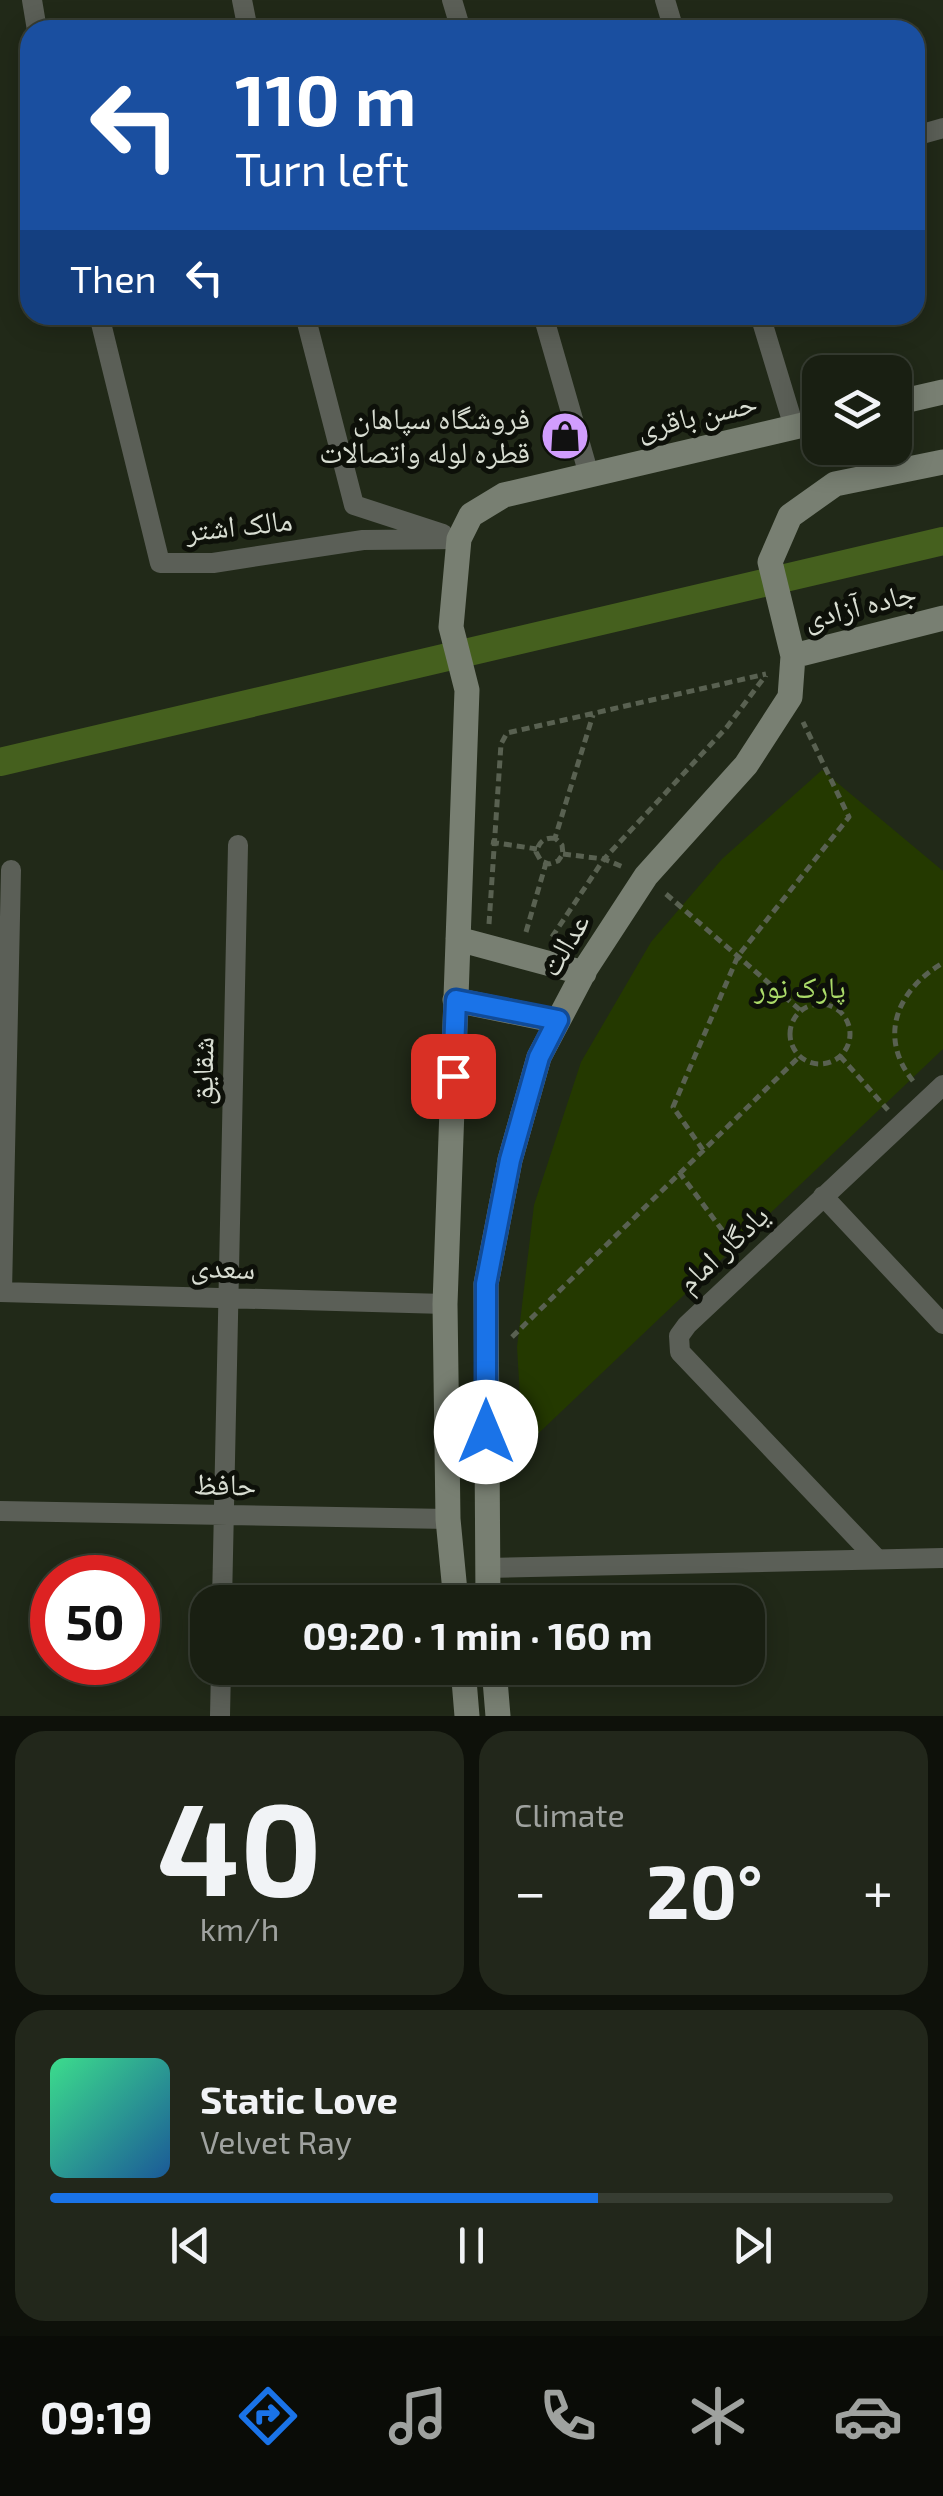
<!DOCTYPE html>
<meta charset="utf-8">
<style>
body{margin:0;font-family:"Exo 2","Noto Naskh Arabic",sans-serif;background:#22271b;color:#f1f3f6;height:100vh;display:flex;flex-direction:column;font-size:38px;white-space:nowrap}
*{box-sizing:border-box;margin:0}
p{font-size:32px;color:#9fa29f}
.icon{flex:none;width:55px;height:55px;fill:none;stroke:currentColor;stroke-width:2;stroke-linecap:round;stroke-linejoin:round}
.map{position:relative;height:1716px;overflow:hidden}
.panel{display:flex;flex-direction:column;gap:15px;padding:15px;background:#0e110a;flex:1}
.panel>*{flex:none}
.hud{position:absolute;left:20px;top:20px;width:905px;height:305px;border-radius:30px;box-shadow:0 5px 25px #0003,0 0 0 2px #373d32;background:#1a4fa0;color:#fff;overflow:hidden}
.tools{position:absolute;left:802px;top:355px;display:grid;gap:20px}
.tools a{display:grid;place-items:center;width:110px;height:110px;border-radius:20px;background:#191f12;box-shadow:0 5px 25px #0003,0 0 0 2px #373d32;font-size:50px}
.speed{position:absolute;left:30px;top:1555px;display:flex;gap:20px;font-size:50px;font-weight:700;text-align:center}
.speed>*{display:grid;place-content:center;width:130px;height:130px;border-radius:50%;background:#191f12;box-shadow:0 5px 25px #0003,0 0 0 2px #373d32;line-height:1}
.speed .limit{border:15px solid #d22;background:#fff;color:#111}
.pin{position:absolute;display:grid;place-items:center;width:85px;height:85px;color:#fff;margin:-42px;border-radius:20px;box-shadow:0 5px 15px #0006}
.me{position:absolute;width:110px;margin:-55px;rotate:0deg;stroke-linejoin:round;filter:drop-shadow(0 0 8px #0008)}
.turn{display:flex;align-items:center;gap:35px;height:210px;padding:0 50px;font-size:45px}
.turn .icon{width:130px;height:130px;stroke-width:2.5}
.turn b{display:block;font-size:70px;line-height:85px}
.then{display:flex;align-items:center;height:95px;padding:0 50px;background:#0003;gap:20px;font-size:38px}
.big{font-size:75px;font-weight:700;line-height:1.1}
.panel .card{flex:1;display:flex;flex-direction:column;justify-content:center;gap:15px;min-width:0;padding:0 35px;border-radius:30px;background:#22271b}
.panel .dial{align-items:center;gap:0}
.dial b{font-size:130px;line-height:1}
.song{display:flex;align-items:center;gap:30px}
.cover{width:120px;height:120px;border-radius:15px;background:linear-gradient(135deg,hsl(150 70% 55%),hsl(210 70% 35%))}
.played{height:10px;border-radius:5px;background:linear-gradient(90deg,#1a73e8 65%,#373d32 65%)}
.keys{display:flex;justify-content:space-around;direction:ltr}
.heat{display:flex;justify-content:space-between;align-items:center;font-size:55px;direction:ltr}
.panel .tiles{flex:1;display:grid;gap:15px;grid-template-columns:1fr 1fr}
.card:last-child{grid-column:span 2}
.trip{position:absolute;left:190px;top:1585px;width:575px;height:100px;border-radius:30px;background:#191f12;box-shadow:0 5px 25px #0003,0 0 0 2px #373d32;font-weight:700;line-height:100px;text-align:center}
.tab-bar{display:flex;height:160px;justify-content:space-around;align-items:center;background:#0a0c07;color:#9fa29f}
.tab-bar .icon{width:70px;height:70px}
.tab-bar .active{color:#1a73e8}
.tab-bar b{font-size:45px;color:#f1f3f6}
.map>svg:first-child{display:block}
</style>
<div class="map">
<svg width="943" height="1716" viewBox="0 0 943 1716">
<rect width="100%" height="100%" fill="#212918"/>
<path fill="#243900" d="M822,770L943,871V1049L523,1448L517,1347L534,1205L581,1062L651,942L722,859Z"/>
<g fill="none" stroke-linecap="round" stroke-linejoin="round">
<path stroke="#45601e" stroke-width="28" d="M0,762L943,541"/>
<path stroke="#596151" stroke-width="5" stroke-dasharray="8 5" stroke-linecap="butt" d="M555,838C543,838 540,841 536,852L541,861L549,864L558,861L563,854L562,845L555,838L593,715
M491,842L537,849
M563,854L604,859L623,867
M666,894L800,1010
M489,924L501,744L507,733L766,674
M526,932L546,863
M552,937L604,859L727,727L766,675
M790 1034a30 30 0 1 1 60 0a30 30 0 1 1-60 0Z
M840,1056L888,1110
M913,1081C877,1036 898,989 943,963
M703,1150L673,1107L738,956L849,817L803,722
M679,1172L737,1250
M512,1337L799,1057"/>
<path stroke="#5b5f57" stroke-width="20" d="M32,0L37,30
M242,0L248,30
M452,0L461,30
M665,0L674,30
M915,136L943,128
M99,315L160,563H213L363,540L459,539
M305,315L354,505L443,534
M543,315L589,475
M760,315L794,427
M823,1196L943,1324
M0,1292L445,1304
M2,1292L11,870
M0,1511L448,1519
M876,1558L680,1352L679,1336L687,1325L943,1085
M486,1568L943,1558
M222,1602L238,845
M220,1716L221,1668"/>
<path stroke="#787f72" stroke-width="25" d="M895,403L943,392
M793,656L943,618
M458,939L584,973
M455,1000L558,1021
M456,1602L448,1519L445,1304L467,690L451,627L459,539L471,515L504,495L820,421
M488,1602L486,1284L510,1160L539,1057L586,968L646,876L746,765L790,697L793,656L770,562L790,516L835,484L943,462
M463,1668L467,1716
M494,1668L498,1716"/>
</g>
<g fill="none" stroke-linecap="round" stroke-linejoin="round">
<g stroke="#114b97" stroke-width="25">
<path id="route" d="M453,1076L456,1000L558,1020L539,1057L510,1160L486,1284V1432"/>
</g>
<use href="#route" stroke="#1a73e8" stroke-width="18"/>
</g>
<defs>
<g id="shop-disc" transform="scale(2.5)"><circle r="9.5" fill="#d19dfd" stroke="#0d1009"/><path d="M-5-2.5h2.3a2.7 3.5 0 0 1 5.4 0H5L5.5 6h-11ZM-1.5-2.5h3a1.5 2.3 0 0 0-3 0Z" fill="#111"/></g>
</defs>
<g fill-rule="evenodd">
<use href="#shop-disc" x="565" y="436"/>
</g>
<g text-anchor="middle" stroke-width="10" stroke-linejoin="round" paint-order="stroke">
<g font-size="30" fill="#d8ddd2" stroke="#0d1009">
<text transform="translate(697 416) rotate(-13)" y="10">حسن باقری</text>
<text transform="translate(239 526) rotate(-6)" y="10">مالک اشتر</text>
<text transform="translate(860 606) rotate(-14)" y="10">جاده آزادی</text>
<text transform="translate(565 945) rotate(-59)" y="10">عدالت</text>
<text transform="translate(203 1071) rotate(-89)" y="10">شقایق</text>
<text transform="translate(723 1249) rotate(-43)" y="10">یادگار امام</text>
<text transform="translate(223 1268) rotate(2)" y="10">سعدی</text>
<text transform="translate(225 1485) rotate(1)" y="10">حافظ</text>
</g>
<g font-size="30" fill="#d8ddd2" stroke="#0d1009" text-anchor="end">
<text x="530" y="429">فروشگاه سپاهان<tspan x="530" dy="34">قطره لوله واتصالات</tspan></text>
</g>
<g font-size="30" fill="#abdb69" stroke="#0d1009">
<text x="800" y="998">پارک نور</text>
</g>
</g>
</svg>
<div class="tools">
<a><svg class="icon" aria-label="layers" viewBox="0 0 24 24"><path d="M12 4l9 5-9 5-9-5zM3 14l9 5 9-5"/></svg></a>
</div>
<div class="speed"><div class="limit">50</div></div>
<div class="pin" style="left:453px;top:1076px;background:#d93025"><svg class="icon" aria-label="arrive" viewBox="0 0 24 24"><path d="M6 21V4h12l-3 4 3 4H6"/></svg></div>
<svg class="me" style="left:486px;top:1432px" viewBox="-20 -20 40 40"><circle r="19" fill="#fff"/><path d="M0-13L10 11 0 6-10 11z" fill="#1a73e8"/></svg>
<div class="trip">09:20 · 1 min · 160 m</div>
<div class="hud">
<div class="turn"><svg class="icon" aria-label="left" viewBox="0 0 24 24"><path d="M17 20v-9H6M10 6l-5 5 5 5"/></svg><div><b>110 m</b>Turn left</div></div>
<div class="then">Then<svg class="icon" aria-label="left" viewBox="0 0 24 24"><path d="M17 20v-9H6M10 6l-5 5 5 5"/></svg></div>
</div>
</div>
<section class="panel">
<div class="tiles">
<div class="card dial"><b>40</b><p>km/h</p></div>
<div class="card"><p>Climate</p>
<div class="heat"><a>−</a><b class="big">20°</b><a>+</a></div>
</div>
<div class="card">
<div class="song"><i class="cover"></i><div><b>Static Love</b><p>Velvet Ray</p></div></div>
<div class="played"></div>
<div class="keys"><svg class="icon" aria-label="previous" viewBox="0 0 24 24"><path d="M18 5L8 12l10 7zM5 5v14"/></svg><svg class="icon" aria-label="pause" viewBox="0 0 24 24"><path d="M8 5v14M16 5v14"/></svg><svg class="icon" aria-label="next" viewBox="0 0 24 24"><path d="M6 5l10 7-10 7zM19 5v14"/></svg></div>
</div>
</div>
</section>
<nav class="tab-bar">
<b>09:19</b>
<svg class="icon active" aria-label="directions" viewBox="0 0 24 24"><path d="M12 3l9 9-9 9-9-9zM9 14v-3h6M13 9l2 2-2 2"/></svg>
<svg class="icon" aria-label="music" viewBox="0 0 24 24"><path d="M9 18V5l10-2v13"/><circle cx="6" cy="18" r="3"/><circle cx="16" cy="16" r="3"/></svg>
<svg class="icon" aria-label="phone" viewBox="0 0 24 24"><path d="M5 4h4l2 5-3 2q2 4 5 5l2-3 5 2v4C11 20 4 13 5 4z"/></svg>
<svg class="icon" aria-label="climate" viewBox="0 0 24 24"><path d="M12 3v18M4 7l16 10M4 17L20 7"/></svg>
<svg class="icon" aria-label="car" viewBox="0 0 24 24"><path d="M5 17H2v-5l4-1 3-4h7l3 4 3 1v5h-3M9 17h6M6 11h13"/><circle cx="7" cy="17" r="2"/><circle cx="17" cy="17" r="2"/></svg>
</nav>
